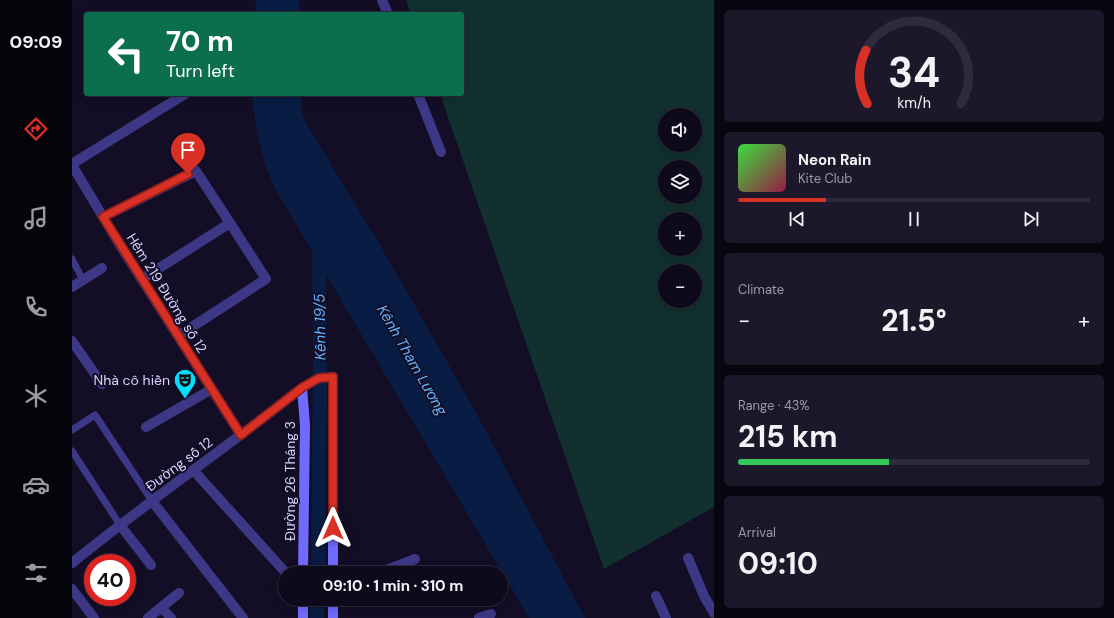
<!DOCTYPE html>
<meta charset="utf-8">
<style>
body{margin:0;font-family:"DM Sans",sans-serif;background:#1c1829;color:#f1f3f6;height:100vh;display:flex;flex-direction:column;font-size:15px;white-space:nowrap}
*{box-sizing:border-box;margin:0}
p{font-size:13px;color:#9b9aa3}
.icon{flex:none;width:22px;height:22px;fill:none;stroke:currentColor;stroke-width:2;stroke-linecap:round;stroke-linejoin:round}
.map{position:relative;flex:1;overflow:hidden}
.sheet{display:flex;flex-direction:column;gap:10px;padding:10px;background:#08060f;width:400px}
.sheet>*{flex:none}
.guide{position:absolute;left:12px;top:12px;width:380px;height:84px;border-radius:4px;box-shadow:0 2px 10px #0003,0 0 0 1px #2e2b3b;background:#0b6e4f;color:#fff;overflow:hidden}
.fabs{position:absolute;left:586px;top:108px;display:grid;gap:8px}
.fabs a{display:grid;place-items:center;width:44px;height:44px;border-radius:50%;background:#0e0a1c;box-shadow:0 2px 10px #0003,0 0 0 1px #2e2b3b;font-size:20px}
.speed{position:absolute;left:12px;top:554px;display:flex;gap:8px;font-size:20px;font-weight:700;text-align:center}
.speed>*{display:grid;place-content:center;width:52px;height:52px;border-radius:50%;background:#0e0a1c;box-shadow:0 2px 10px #0003,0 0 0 1px #2e2b3b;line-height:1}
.speed .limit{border:6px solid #d22;background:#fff;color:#111}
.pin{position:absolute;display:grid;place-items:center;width:34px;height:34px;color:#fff;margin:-41px -17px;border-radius:50% 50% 50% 0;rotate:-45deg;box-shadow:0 0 4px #0007}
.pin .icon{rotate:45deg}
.me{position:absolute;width:44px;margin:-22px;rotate:0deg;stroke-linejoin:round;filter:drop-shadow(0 0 3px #0008)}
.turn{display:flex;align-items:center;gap:14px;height:84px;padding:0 16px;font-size:18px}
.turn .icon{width:52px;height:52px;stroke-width:2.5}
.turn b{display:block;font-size:28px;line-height:34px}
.big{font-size:30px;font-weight:700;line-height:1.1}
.sheet .tile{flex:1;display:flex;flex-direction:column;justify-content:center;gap:6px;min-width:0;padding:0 14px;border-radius:6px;background:#1c1829}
.sheet .dial{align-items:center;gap:0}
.dial svg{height:104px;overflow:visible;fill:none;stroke:#2e2b3b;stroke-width:7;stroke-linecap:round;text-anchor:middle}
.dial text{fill:#f1f3f6;stroke:none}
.song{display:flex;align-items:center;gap:12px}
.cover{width:48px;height:48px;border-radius:6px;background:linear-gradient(135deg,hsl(120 70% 55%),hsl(340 70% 35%))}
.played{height:4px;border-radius:2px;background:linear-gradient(90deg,#d93025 25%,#2e2b3b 25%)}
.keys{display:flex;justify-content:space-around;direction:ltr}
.heat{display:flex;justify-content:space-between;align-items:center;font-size:22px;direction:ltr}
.charge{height:6px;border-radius:3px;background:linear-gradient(90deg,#34c759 43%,#2e2b3b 0)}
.trip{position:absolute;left:206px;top:566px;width:230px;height:40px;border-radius:20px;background:#0e0a1c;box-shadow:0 2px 10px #0003,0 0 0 1px #2e2b3b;font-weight:700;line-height:40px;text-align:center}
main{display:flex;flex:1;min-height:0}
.menu{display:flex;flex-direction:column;width:72px;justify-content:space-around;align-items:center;background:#06040b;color:#9b9aa3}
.menu .icon{width:28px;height:28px}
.menu .on{color:#d93025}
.menu b{font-size:18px;color:#f1f3f6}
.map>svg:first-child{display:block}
</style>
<main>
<nav class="menu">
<b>09:09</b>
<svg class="icon on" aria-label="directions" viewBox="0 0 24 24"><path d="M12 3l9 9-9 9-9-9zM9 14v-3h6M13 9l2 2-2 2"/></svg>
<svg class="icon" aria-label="music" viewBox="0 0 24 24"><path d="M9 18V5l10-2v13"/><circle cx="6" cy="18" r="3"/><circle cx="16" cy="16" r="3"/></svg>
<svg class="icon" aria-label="phone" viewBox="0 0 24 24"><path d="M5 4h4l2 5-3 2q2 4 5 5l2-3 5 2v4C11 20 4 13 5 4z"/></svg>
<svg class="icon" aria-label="climate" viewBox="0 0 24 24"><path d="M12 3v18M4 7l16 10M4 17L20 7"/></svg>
<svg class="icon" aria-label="car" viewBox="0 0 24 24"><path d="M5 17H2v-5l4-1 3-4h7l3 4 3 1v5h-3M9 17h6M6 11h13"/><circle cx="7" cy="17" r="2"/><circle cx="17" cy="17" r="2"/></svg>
<svg class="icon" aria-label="filters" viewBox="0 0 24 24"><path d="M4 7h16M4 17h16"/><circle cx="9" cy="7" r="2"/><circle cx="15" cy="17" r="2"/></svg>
</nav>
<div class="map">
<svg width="642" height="618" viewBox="0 0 642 618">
<rect width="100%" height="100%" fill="#130e26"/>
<path fill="#11302f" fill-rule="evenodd" d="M334,0H642V507L532,569L368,94H390V14H339ZM593,115H623V145H593ZM593,167H623V197H593ZM593,219H623V249H593ZM593,271H623V301H593Z"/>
<path fill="#091d44" d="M184,0H227V14H183Z
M180,94H229L230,116L312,252L401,407L513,618H457L204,190C189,159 183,128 180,94Z"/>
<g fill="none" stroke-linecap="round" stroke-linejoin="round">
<path stroke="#091d44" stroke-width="14" d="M246,573L248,361L247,245
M245,618V599"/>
<path stroke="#3d3886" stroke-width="7" d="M0,259L11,280
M0,430L23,415L80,501
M0,451L48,525"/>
<path stroke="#3d3886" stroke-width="10" d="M310,0L316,14
M346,94L369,152
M0,164L113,94
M0,165L46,242L169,435
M31,217L124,171L158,223
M70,279L158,223L194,279L106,336
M0,287L30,268
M0,341L30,384
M74,427L140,389
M122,471L214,573
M80,501L171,618
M48,525L79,565
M616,558L632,596L642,613
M0,563C75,502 155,447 231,387L247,378L261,377
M307,573L343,559
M0,589L22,618
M584,596L594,618
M89,607L99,618
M76,618L107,593
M407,618L419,614"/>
<path stroke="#716aff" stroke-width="10" d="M261,377V573
M230,388L233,425L231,573
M231,618V599
M261,618V599"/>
</g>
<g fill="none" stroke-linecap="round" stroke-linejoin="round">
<g stroke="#8d1f18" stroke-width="10">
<path id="route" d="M116,174L31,217L169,435L231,387L247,378L261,377V528"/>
</g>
<use href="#route" stroke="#d93025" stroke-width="7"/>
</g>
<defs>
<g id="theatre-pin" transform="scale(1.15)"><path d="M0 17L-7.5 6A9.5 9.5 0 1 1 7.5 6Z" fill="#00e0fe" stroke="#130e26"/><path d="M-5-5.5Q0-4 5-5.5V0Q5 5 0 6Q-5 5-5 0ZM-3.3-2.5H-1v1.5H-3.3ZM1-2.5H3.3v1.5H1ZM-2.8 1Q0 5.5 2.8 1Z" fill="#111"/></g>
</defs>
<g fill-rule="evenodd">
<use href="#theatre-pin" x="113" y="380"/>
</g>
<g text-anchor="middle" stroke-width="4" stroke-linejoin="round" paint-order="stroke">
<g font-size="14" fill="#d9d3ff" stroke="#130e26">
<text transform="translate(95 293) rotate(58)" y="5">Hẻm 219 Đường số 12</text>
<text transform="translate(107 464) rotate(-37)" y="5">Đường số 12</text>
<text transform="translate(218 481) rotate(-90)" y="5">Đường 26 Tháng 3</text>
</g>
<g font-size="14" fill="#d9d3ff" stroke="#130e26" text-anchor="end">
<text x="98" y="385">Nhà cô hiền</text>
</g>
<g font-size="15" font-style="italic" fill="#61b3ff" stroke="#130e26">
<text transform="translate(248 327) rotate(-91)" y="5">Kênh 19/5</text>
<text transform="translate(340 360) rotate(60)" y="5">Kênh Tham Lương</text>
</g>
</g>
</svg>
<div class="fabs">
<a><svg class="icon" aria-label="sound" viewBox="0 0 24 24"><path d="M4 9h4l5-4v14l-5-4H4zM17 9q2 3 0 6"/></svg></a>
<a><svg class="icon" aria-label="layers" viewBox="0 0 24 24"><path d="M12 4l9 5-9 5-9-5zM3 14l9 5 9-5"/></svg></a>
<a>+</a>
<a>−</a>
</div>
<div class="speed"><div class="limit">40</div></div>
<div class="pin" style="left:116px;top:174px;background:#d93025"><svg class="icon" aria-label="arrive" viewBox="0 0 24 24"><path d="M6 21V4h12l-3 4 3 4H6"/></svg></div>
<svg class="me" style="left:261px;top:528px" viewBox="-20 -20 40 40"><path d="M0-17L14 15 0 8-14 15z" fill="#d93025" stroke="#fff" stroke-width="4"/></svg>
<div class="trip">09:10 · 1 min · 310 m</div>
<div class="guide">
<div class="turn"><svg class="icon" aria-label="left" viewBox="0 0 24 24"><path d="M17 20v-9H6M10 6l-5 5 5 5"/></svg><div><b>70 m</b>Turn left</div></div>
</div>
</div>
<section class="sheet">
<div class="tile dial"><svg viewBox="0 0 100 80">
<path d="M14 69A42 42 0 1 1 86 69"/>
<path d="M14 69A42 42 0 0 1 13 28" stroke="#d93025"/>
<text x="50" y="56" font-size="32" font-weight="700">34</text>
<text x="50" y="72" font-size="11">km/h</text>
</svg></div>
<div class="tile">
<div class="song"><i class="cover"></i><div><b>Neon Rain</b><p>Kite Club</p></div></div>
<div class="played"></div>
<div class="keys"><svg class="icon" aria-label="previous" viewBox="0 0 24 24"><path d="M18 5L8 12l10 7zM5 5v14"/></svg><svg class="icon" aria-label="pause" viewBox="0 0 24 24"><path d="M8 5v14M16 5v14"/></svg><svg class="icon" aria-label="next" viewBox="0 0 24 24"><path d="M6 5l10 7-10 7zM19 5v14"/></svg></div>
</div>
<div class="tile"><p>Climate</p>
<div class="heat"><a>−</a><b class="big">21.5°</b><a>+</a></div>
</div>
<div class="tile"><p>Range · 43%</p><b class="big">215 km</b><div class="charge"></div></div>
<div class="tile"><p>Arrival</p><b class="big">09:10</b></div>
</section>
</main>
